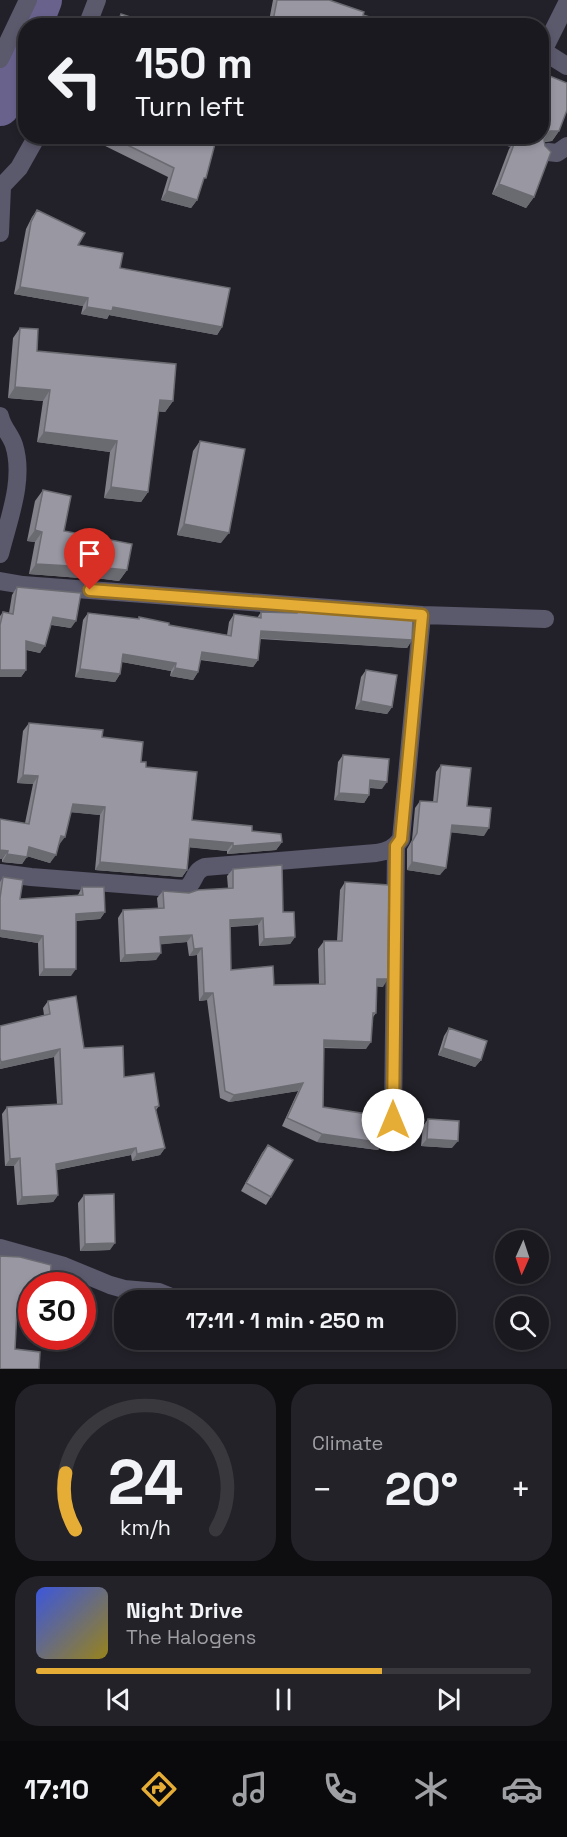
<!DOCTYPE html>
<meta charset="utf-8">
<style>
body{margin:0;font-family:"Space Grotesk",sans-serif;background:#232228;color:#f1f3f6;height:100vh;display:flex;flex-direction:column;font-size:22px;white-space:nowrap}
*{box-sizing:border-box;margin:0}
p{font-size:20px;color:#9fa0a4}
.icon{flex:none;width:33px;height:33px;fill:none;stroke:currentColor;stroke-width:2;stroke-linecap:round;stroke-linejoin:round}
.map{position:relative;height:1369px;overflow:hidden}
.drawer{display:flex;flex-direction:column;gap:15px;padding:15px;background:#0e0e11;flex:1}
.drawer>*{flex:none}
.guide{position:absolute;left:18px;top:18px;width:531px;height:126px;border-radius:24px;box-shadow:0 3px 9px #0003,0 0 0 2px #38383d;background:#1a191f;color:#f1f3f6;overflow:hidden}
.needle{width:39px;rotate:183deg}
.fabs{position:absolute;left:495px;top:1230px;display:grid;gap:12px}
.fabs a{display:grid;place-items:center;width:54px;height:54px;border-radius:50%;background:#1a191f;box-shadow:0 3px 9px #0003,0 0 0 2px #38383d;font-size:30px}
.speed{position:absolute;left:18px;top:1272px;display:flex;gap:12px;font-size:30px;font-weight:700;text-align:center}
.speed>*{display:grid;place-content:center;width:78px;height:78px;border-radius:50%;background:#1a191f;box-shadow:0 3px 9px #0003,0 0 0 2px #38383d;line-height:1}
.speed .limit{border:9px solid #d22;background:#fff;color:#111}
.pin{position:absolute;display:grid;place-items:center;width:51px;height:51px;color:#fff;margin:-62px -26px;border-radius:50% 50% 50% 0;rotate:-45deg;box-shadow:0 0 6px #0007}
.pin .icon{rotate:45deg}
.me{position:absolute;width:66px;margin:-33px;rotate:0deg;stroke-linejoin:round;filter:drop-shadow(0 0 4px #0008)}
.turn{display:flex;align-items:center;gap:21px;height:126px;padding:0 18px;font-size:27px}
.turn .icon{width:78px;height:78px;stroke-width:2.5}
.turn b{display:block;font-size:42px;line-height:51px}
.big{font-size:45px;font-weight:800;line-height:1.1}
.drawer .tile{flex:1;display:flex;flex-direction:column;justify-content:center;gap:9px;min-width:0;padding:0 21px;border-radius:24px;background:#232228}
.drawer .dial{align-items:center;gap:0}
.dial svg{height:156px;overflow:visible;fill:none;stroke:#38383d;stroke-width:7;stroke-linecap:round;text-anchor:middle}
.dial text{fill:#f1f3f6;stroke:none}
.song{display:flex;align-items:center;gap:18px}
.cover{width:72px;height:72px;border-radius:9px;background:linear-gradient(135deg,hsl(230 70% 55%),hsl(50 70% 35%))}
.played{height:6px;border-radius:3px;background:linear-gradient(90deg,#e6ad36 70%,#38383d 70%)}
.keys{display:flex;justify-content:space-around;direction:ltr}
.heat{display:flex;justify-content:space-between;align-items:center;font-size:33px;direction:ltr}
.drawer .tiles{flex:1;display:grid;gap:15px;grid-template-columns:1fr 1fr}
.tile:last-child{grid-column:span 2}
.trip{position:absolute;left:114px;top:1290px;width:342px;height:60px;border-radius:24px;background:#1a191f;box-shadow:0 3px 9px #0003,0 0 0 2px #38383d;font-weight:800;line-height:60px;text-align:center}
.menu{display:flex;height:96px;justify-content:space-around;align-items:center;background:#0a0a0c;color:#9fa0a4}
.menu .icon{width:42px;height:42px}
.menu .current{color:#e6ad36}
.menu b{font-size:27px;color:#f1f3f6}
.map>svg:first-child{display:block}
</style>
<div class="map">
<svg width="567" height="1369" viewBox="0 0 567 1369">
<rect width="100%" height="100%" fill="#222129"/>
<g fill="none" stroke-linecap="round" stroke-linejoin="round">
<path stroke="#69628d" stroke-width="40" d="M32,26L42,0
M0,106L26,42"/>
<path stroke="#5b596c" stroke-width="18" d="M567,3L543,51L567,66
M87,26L97,0
M0,59L28,0
M511,136L513,139
M548,152L557,153L567,146
M0,188L19,168L37,136
M0,233L2,187
M0,416C2,427 11,435 14,445C25,480 8,521 0,554
M0,581L23,585L422,615L545,619
M0,873L31,877L185,889C196,883 192,872 205,867L376,853C387,851 394,849 401,839L422,615
M393,1120L396,847
M0,1248L64,1266L110,1285L124,1289L159,1292L174,1298L175,1300
M193,1340L194,1342"/>
</g>
<path fill="#83828b" d="M273,0H329L363,15L385,26H268Z
M121,14L157,26H114Z
M559,131L552,141L545,142L534,197L526,208L492,194L509,149L516,139L523,138V136H542Z
M71,136H217L197,200L191,208L161,200L168,177L89,138L85,143Z
M37,210L78,245L120,268L222,327L217,335L109,315L107,319L81,314L83,306L14,294L26,229L32,217Z
M20,328L37,351L173,401L165,412L158,411L148,492L141,502L104,498L110,452L37,442L43,401L8,398L13,338Z
M200,441L221,543L177,535L193,451Z
M43,490L64,531L127,570L119,581L81,576L80,578L29,574L35,542L27,541L35,501Z
M17,587L71,628L51,625L40,653L26,650V670L21,677H0V616L3,612L9,613L12,595Z
M297,611L412,640L407,648L260,639L258,660L253,667L200,660L198,672L193,680L170,676L171,671L122,662L120,674L115,682L75,677L83,620L88,613L138,619L139,617L169,625L227,635L229,622L234,614L257,618L261,612L296,613Z
M366,670L392,707L387,714L355,709L361,677Z
M29,723L102,737L141,762L192,820L252,831L282,842L276,850L227,854V851L189,847L187,870L182,877L95,870L100,815L71,812L59,845L50,863L27,856L22,864L2,862V859L25,823L33,784L17,783L23,731Z
M343,755L382,789L370,788L369,795L364,803L334,800L338,762Z
M441,765L467,806L484,836L451,832L440,875L407,870V849L412,840L415,808L420,801L433,802L436,772Z
M233,869L283,912L295,937L290,944L259,946L258,925L230,927L231,970L274,985L319,984L318,949L324,941H337L340,890L345,882L383,987L376,986V1013L373,1017L366,1049L324,1048L323,1107L383,1143L378,1150L317,1142L282,1126L298,1091L229,1102L220,1098L207,1000L199,1001L197,955L189,956L187,942L160,944L156,960L120,962L118,918L123,910L158,908L157,898L163,891L189,893L228,888L227,876Z
M3,877L20,899L78,895L82,887L105,912L100,919L76,921L71,976H39L38,943L0,937V882Z
M48,1001L84,1048L124,1077L159,1106L156,1110L165,1148L160,1155L132,1161L131,1155L57,1170L58,1195L53,1202L17,1205L14,1166H5L2,1114L7,1107L57,1104L54,1057L0,1069V1026L44,1015L43,1008Z
M449,1028L481,1060L475,1067L438,1055L444,1036Z
M428,1119L452,1148L421,1146L423,1126Z
M268,1145L271,1197L266,1205L241,1191L262,1153Z
M84,1195L110,1250L80,1251L78,1203Z"/>
<path fill="#6a6a71" d="M550,131H559L552,141L543,142Z
M227,136H257L254,139Z
M258,136H282L276,146L254,142Z
M499,184L534,197L526,208L492,194Z
M167,191L197,200L191,208L161,200Z
M20,287L88,298L83,306L14,294Z
M87,307H113L222,327L217,335L109,315L107,319L81,314Z
M15,387L50,390L43,401L8,398Z
M160,400L173,401L165,412L152,411Z
M44,432L117,441L110,452L37,442Z
M111,487L148,492L141,502L104,498Z
M184,524L229,533L221,543L177,535Z
M35,530L42,532L35,542L27,541Z
M36,564L88,566L127,570L119,581L81,576L80,578L29,574Z
M53,617L76,621L71,628L48,624Z
M261,631L412,640L407,648L256,638Z
M26,641L45,646L40,653L20,648Z
M202,652L258,660L253,667L197,659Z
M123,654L176,663L171,671L117,661Z
M175,668L198,672L193,680L170,676Z
M80,669L120,674L115,682L75,677Z
M0,670H26L21,677H0Z
M361,701L392,707L387,714L355,709Z
M23,775L38,776L33,784L17,783Z
M370,780L387,782L382,789L365,787Z
M339,793L369,795L364,803L334,800Z
M73,804L105,807L100,815L68,812Z
M452,825L489,828L484,836L447,832Z
M61,836L65,837L59,845L56,844Z
M190,839L233,843L227,851L185,847Z
M282,842L276,850L227,854L233,846Z
M29,847L56,855L50,863L23,855Z
M0,850L8,851L2,859H0Z
M7,854L27,857L22,864L2,862Z
M100,862L187,870L182,877L95,870Z
M412,862L446,868L440,875L407,870Z
M105,912L100,919L71,921L76,914Z
M263,918L258,925L225,927L230,920Z
M0,930L43,936L38,943L0,937Z
M192,935L187,942L155,945L160,937Z
M295,937L290,944L259,946L264,939Z
M202,948L197,955L189,956L194,949Z
M161,953L156,960L120,962L125,955Z
M44,969H76L71,976H39Z
M377,979H388L383,987L372,986Z
M204,993H213L207,1000L199,1001Z
M324,1040L371,1042L366,1049L319,1047Z
M443,1048L481,1060L475,1067L438,1055Z
M60,1049L54,1057L0,1069V1064L1,1062Z
M303,1083L298,1091L229,1102L234,1095Z
M322,1134L383,1143L378,1150L317,1142Z
M427,1139L458,1141L452,1148L421,1146Z
M136,1148L131,1155L51,1171L56,1164Z
M165,1148L160,1155L132,1161L137,1154Z
M20,1158L14,1166H5L10,1159Z
M58,1195L53,1202L17,1205L22,1197Z
M115,1243L110,1250L80,1251L85,1244Z
M17,1309H32V1317L12,1316Z"/>
<path fill="#9897a2" stroke="#6a6a71" stroke-width="1.5" d="M277,0H329L364,12L363,15L386,22L385,26H272Z
M121,14L157,26H117Z
M542,73L567,83V110L559,131H550L544,140L545,146L551,152L534,197L499,184L516,139L526,138L527,136H542Z
M109,136H217L206,178H204L197,200L167,191L174,168Z
M37,210L85,233L78,245L123,253L120,268L230,288L222,327L113,307L112,311L87,307L88,298L20,287L31,222Z
M20,328L38,329L37,351L176,364L173,401L160,400L148,492L111,487L117,441L44,432L50,390L15,387Z
M200,441L245,449L229,533L184,524Z
M43,490L71,496L64,531L132,544L127,570L88,566V567L36,564L42,532L35,530Z
M17,587L81,593L76,621L53,617L45,646L26,641V670H0V625L3,612L13,614Z
M297,611L413,618L412,640L261,631L258,660L202,652L198,672L175,668L176,663L123,654L120,674L80,669L88,613L139,619V617L169,623V625L231,636L234,614L261,618V612L297,613Z
M366,670L397,675L392,707L361,701Z
M29,723L103,730L102,737L143,742L141,762H146V767L197,772L192,820L252,826V831L281,834L282,842L233,846V843L190,839L187,870L100,862L105,807L73,804L65,837L61,836L56,855L29,847L27,857L7,854L8,851L0,850V819L29,824L38,776L23,775Z
M343,755L389,759L387,782L370,780L369,795L339,793Z
M441,765L471,768L467,806L491,808L489,828L452,825L446,868L412,862V842L417,833L420,801L437,802Z
M282,865L283,912H294L295,937L264,939L263,918L230,920L231,970L273,966L274,985L325,984L324,941H342L345,882L389,885L388,979H377L376,1013H373L371,1042L324,1040L323,1107L386,1117L383,1143L322,1134L287,1118L303,1083L234,1095L225,1091L213,993H204L202,948L194,949L192,935L160,937L161,953L125,955L123,910L164,908L163,891L189,893L198,890L233,888V869Z
M3,877L23,880L20,899L83,895L82,887H104L105,912L76,914V969H44L43,936L0,930V898Z
M76,996L84,1048L123,1046L124,1077L154,1073L159,1106L155,1107L165,1148L137,1154L136,1148L56,1164L58,1195L22,1197L20,1158L10,1159L7,1107L62,1104L60,1049L1,1062L0,1058V1026L50,1014L48,1001Z
M449,1028L487,1041L481,1060L443,1048Z
M428,1119L459,1121L458,1141L427,1139Z
M268,1145L293,1160L271,1197L246,1183Z
M114,1194L115,1243L85,1244L84,1195Z
M0,1256L20,1257L51,1265L50,1286H32V1309H17L15,1349L40,1352L39,1369H0Z"/>
<g fill="none" stroke-linecap="round" stroke-linejoin="round">
<g stroke="#967023" stroke-width="15">
<path id="route" d="M90,590L422,615L401,839L396,846L393,1120"/>
</g>
<use href="#route" stroke="#e6ad36" stroke-width="10"/>
</g>
</svg>
<div class="fabs">
<a><svg class="needle" viewBox="-14 -14 28 28"><path d="M0-13l5 13h-10z" fill="#e53935"/><path d="M0 13l5-13h-10z" fill="#9fa0a4"/></svg></a>
<a><svg class="icon" aria-label="search" viewBox="0 0 24 24"><circle cx="10" cy="10" r="6"/><path d="M15 15l6 6"/></svg></a>
</div>
<div class="speed"><div class="limit">30</div></div>
<div class="pin" style="left:90px;top:590px;background:#d93025"><svg class="icon" aria-label="arrive" viewBox="0 0 24 24"><path d="M6 21V4h12l-3 4 3 4H6"/></svg></div>
<svg class="me" style="left:393px;top:1120px" viewBox="-20 -20 40 40"><circle r="19" fill="#fff"/><path d="M0-13L10 11 0 6-10 11z" fill="#e6ad36"/></svg>
<div class="trip">17:11 · 1 min · 250 m</div>
<div class="guide">
<div class="turn"><svg class="icon" aria-label="left" viewBox="0 0 24 24"><path d="M17 20v-9H6M10 6l-5 5 5 5"/></svg><div><b>150 m</b>Turn left</div></div>
</div>
</div>
<section class="drawer">
<div class="tiles">
<div class="tile dial"><svg viewBox="0 0 100 80">
<path d="M14 69A42 42 0 1 1 86 69"/>
<path d="M14 69A42 42 0 0 1 9 40" stroke="#e6ad36"/>
<text x="50" y="56" font-size="32" font-weight="700">24</text>
<text x="50" y="72" font-size="11">km/h</text>
</svg></div>
<div class="tile"><p>Climate</p>
<div class="heat"><a>−</a><b class="big">20°</b><a>+</a></div>
</div>
<div class="tile">
<div class="song"><i class="cover"></i><div><b>Night Drive</b><p>The Halogens</p></div></div>
<div class="played"></div>
<div class="keys"><svg class="icon" aria-label="previous" viewBox="0 0 24 24"><path d="M18 5L8 12l10 7zM5 5v14"/></svg><svg class="icon" aria-label="pause" viewBox="0 0 24 24"><path d="M8 5v14M16 5v14"/></svg><svg class="icon" aria-label="next" viewBox="0 0 24 24"><path d="M6 5l10 7-10 7zM19 5v14"/></svg></div>
</div>
</div>
</section>
<nav class="menu">
<b>17:10</b>
<svg class="icon current" aria-label="directions" viewBox="0 0 24 24"><path d="M12 3l9 9-9 9-9-9zM9 14v-3h6M13 9l2 2-2 2"/></svg>
<svg class="icon" aria-label="music" viewBox="0 0 24 24"><path d="M9 18V5l10-2v13"/><circle cx="6" cy="18" r="3"/><circle cx="16" cy="16" r="3"/></svg>
<svg class="icon" aria-label="phone" viewBox="0 0 24 24"><path d="M5 4h4l2 5-3 2q2 4 5 5l2-3 5 2v4C11 20 4 13 5 4z"/></svg>
<svg class="icon" aria-label="climate" viewBox="0 0 24 24"><path d="M12 3v18M4 7l16 10M4 17L20 7"/></svg>
<svg class="icon" aria-label="car" viewBox="0 0 24 24"><path d="M5 17H2v-5l4-1 3-4h7l3 4 3 1v5h-3M9 17h6M6 11h13"/><circle cx="7" cy="17" r="2"/><circle cx="17" cy="17" r="2"/></svg>
</nav>
